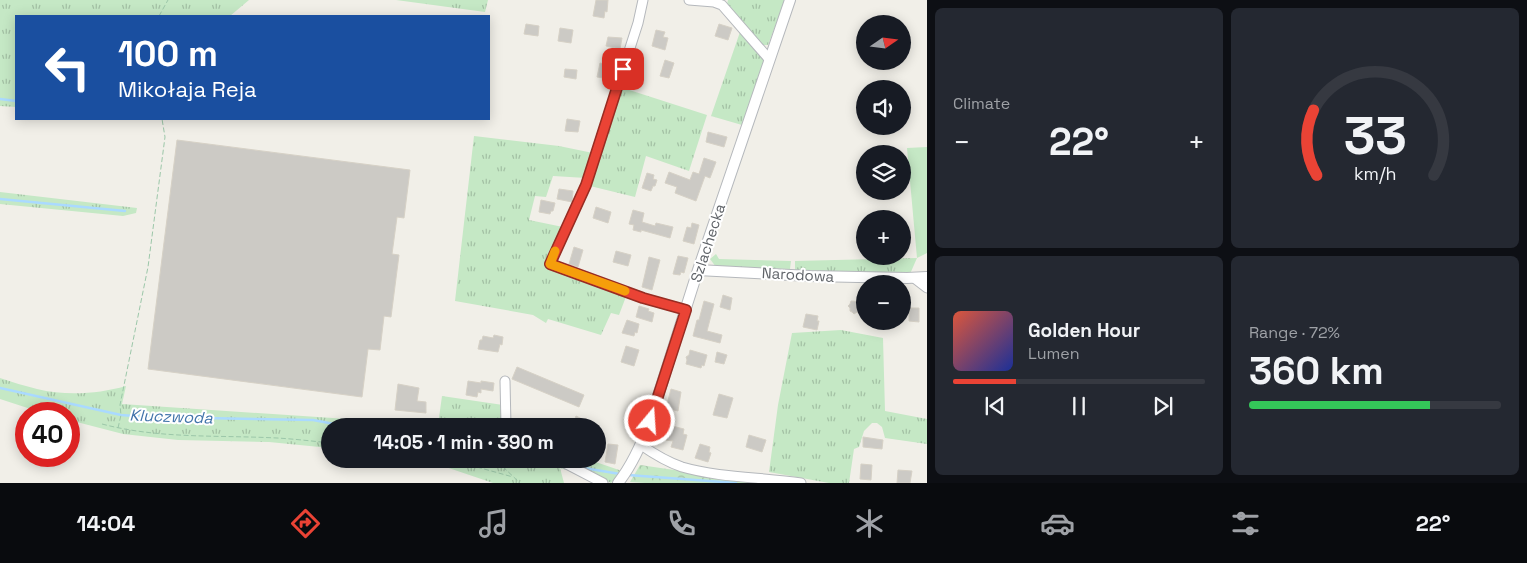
<!DOCTYPE html>
<meta charset="utf-8">
<style>
body{margin:0;font-family:"Space Grotesk",sans-serif;background:#242831;color:#f1f3f6;height:100vh;display:flex;flex-direction:column;font-size:19px;white-space:nowrap}
*{box-sizing:border-box;margin:0}
p{font-size:16px;color:#9ea1a6}
.icon{flex:none;width:28px;height:28px;fill:none;stroke:currentColor;stroke-width:2;stroke-linecap:round;stroke-linejoin:round}
.map{position:relative;flex:1;overflow:hidden}
.drawer{display:flex;flex-direction:column;gap:8px;padding:8px;background:#0d0f14;width:600px}
.drawer>*{flex:none}
.top-card{position:absolute;left:15px;top:15px;width:475px;height:105px;border-radius:0px;box-shadow:0 2px 12px #0003;background:#1a4fa0;color:#fff;overflow:hidden}
.needle{width:32px;rotate:76deg}
.buttons{position:absolute;left:856px;top:15px;display:grid;gap:10px}
.buttons a{display:grid;place-items:center;width:55px;height:55px;border-radius:50%;background:#171b24;box-shadow:0 2px 12px #0003;font-size:25px}
.speed{position:absolute;left:15px;top:402px;display:flex;gap:10px;font-size:25px;font-weight:700;text-align:center}
.speed>*{display:grid;place-content:center;width:65px;height:65px;border-radius:50%;background:#171b24;box-shadow:0 2px 12px #0003;line-height:1}
.speed .limit{border:8px solid #d22;background:#fff;color:#111}
.pin{position:absolute;display:grid;place-items:center;width:42px;height:42px;color:#fff;margin:-21px;border-radius:10px;box-shadow:0 2px 8px #0006}
.me{position:absolute;width:55px;margin:-28px;rotate:18deg;stroke-linejoin:round;filter:drop-shadow(0 0 4px #0008)}
.turn{display:flex;align-items:center;gap:18px;height:105px;padding:0 20px;font-size:22px}
.turn .icon{width:65px;height:65px;stroke-width:2.5}
.turn b{display:block;font-size:35px;line-height:42px}
.big{font-size:38px;font-weight:700;line-height:1.1}
.drawer .widget{flex:1;display:flex;flex-direction:column;justify-content:center;gap:8px;min-width:0;padding:0 18px;border-radius:8px;background:#242831}
.drawer .dial{align-items:center;gap:0}
.dial svg{height:130px;overflow:visible;fill:none;stroke:#363941;stroke-width:7;stroke-linecap:round;text-anchor:middle}
.dial text{fill:#f1f3f6;stroke:none}
.song{display:flex;align-items:center;gap:15px}
.cover{width:60px;height:60px;border-radius:8px;background:linear-gradient(135deg,hsl(10 70% 55%),hsl(230 70% 35%))}
.played{height:5px;border-radius:2px;background:linear-gradient(90deg,#ea4335 25%,#363941 25%)}
.keys{display:flex;justify-content:space-around;direction:ltr}
.heat{display:flex;justify-content:space-between;align-items:center;font-size:28px;direction:ltr}
.charge{height:8px;border-radius:4px;background:linear-gradient(90deg,#34c759 72%,#363941 0)}
.drawer .tiles{flex:1;display:grid;gap:8px;grid-template-columns:repeat(2,1fr)}
.trip{position:absolute;left:321px;top:418px;width:285px;height:50px;border-radius:25px;background:#171b24;box-shadow:0 2px 12px #0003;font-weight:700;line-height:50px;text-align:center}
.tab-bar{display:flex;height:80px;justify-content:space-around;align-items:center;background:#090b0e;color:#9ea1a6}
.tab-bar .icon{width:35px;height:35px}
.tab-bar .selected{color:#ea4335}
.tab-bar b{font-size:22px;color:#f1f3f6}
main{display:flex;flex:1;min-height:0}
.map>svg:first-child{display:block}
</style>
<main>
<div class="map">
<svg width="927" height="483" viewBox="0 0 927 483">
<defs>
<pattern id="grass-tufts" width="24" height="20" patternUnits="userSpaceOnUse" patternTransform="scale(1.25)"><rect width="24" height="20" fill="#c5e8c5"/><path d="M3 7l-1-3M5 7V3M7 7l1-3M15 17l-1-3M17 17v-4M19 17l1-3" fill="none" stroke="#a3c0a4"/></pattern>
<pattern id="forest-crowns" width="20" height="18" patternUnits="userSpaceOnUse" patternTransform="scale(1.25)"><rect width="20" height="18" fill="#c5e8c5"/><path d="M2 6a3 3 0 1 1 6 0M12 15a3 3 0 1 1 6 0" fill="none" stroke="#a3c0a4"/></pattern>
</defs>
<rect width="100%" height="100%" fill="#f1efe8"/>
<path fill="url(#grass-tufts)" d="M0,0H249L230,16H16V107L0,106Z
M396,0H488L485,12Z
M728,0H785L768,45H761L727,4Z
M740,32L765,58L742,125L711,116Z
M620,87L707,115L689,171L646,156L635,197L590,186Z
M474,136L559,146L593,153L586,178L553,176L546,197L535,196L529,220L563,227L547,264L627,294L619,315L611,313L601,335L548,319L546,323L533,315L455,301Z
M0,192L137,208L136,213L123,216L0,204Z
M716,254L719,259L791,261L790,269L716,267L710,259Z
M917,258L910,274L795,270V261Z
M841,330L883,338L885,411L927,419V444L885,438L882,427L877,423H872L864,431L859,447L854,449L849,483H829L769,472L778,405L792,333Z
M0,378C12,382 25,386 37,389C66,396 98,394 126,386L122,404L438,425L442,396L503,405L504,426H330V448L269,442L178,440L123,434L69,420V414H46L0,399Z
M416,459H550L574,472L560,468L564,483H493L425,460Z
M565,459H587L622,471L611,483Z"/>
<path fill="url(#forest-crowns)" d="M640,465L764,483H645L630,482Z"/>
<path fill="#c5e8c5" d="M927,147V253L917,258L907,148Z"/>
<g fill="none" stroke-linecap="round" stroke-linejoin="round">
<path stroke="#aadaff" stroke-width="2.5" d="M0,99L16,101
M0,199L125,211
M0,388L121,415L148,417L313,420L345,426
M525,459L560,465
M584,468L620,474
M628,475L736,483"/>
</g>
<path fill="#cccac5" stroke="#d6d1c6" d="M596,0H608L607,12L605,11L604,18L593,16Z
M526,24L539,26L538,36L524,34Z
M719,24L732,28L728,40L715,36Z
M560,28L573,30L571,43L558,41Z
M656,30L665,32L663,37L668,38L665,50L652,46Z
M608,37L622,38L620,49L606,46Z
M665,60L674,63L669,78L660,76Z
M600,63L612,66L609,79L597,77Z
M565,69L577,70L576,79L564,77Z
M567,119L580,121L578,132L565,131Z
M708,132L727,137L724,147L706,142Z
M177,140L410,170L404,218L397,217L392,254L399,255L391,317L384,316L380,350L368,349L362,397L148,369Z
M704,158L716,162L710,178L705,176L696,201L675,193L677,187L665,183L669,172L690,180L693,172L699,174Z
M647,173L654,175L653,179L657,180L655,186H653L651,191L642,188Z
M559,189L573,191L572,202L557,199Z
M541,200L555,203L553,211H551L550,214L539,212Z
M596,207L611,212L608,223L593,218Z
M633,210L644,213L642,222L655,226L656,223L673,227L670,238L641,230V232L633,230L634,225L629,224Z
M692,223L699,225L694,244L683,241L687,227L691,228Z
M574,247L583,250L578,267L569,264Z
M616,251L631,255L628,266L613,262Z
M678,256L688,258L684,273L681,272L680,275L673,274Z
M649,257L660,260L652,290L642,287Z
M723,295L732,298L730,310L720,307Z
M704,301L714,304L707,331L722,335L720,343L693,336L697,320H699Z
M851,301L864,302L863,313L857,312L854,314L852,312L850,311V308L848,306L850,304Z
M639,306L649,309L648,311L654,313L652,322L636,317Z
M909,308H919V322L909,321Z
M806,314L818,316L817,321H819L817,330L803,327Z
M627,320L639,324L637,333L635,332L634,336L622,333Z
M494,335L503,337L502,345L500,344L498,352L478,349L480,340H482L483,336L493,338Z
M626,346L639,350L634,366L621,362Z
M690,350L707,355L704,366L702,365L701,368L686,364L687,360L686,357L689,355Z
M717,352L727,355L724,364L715,362Z
M517,367L584,395L579,407L512,379Z
M468,381L481,383V381L494,383L493,391L481,389V393L478,392L477,397L466,395Z
M398,384L419,388L417,401L426,402V413L395,410Z
M671,389L681,392L678,411L666,408Z
M719,394L733,398L727,418L713,415Z
M576,416L582,419L599,426H572Z
M659,418L669,419L668,425L684,429L683,434L687,435L683,450L671,447L673,441L656,439Z
M631,423L639,424L636,437L629,435Z
M749,435L766,440L762,452L746,447Z
M863,437L883,440L882,449L863,447Z
M608,444L618,445L615,464L605,462Z
M700,444L710,447L709,452L711,453L708,462L695,458Z
M861,464L872,465L871,480L860,479Z
M898,470L912,471L910,483H897Z"/>
<g fill="none" stroke-linecap="round" stroke-linejoin="round">
<g stroke="#b5b8bc" stroke-width="11">
<path id="minor" d="M643,0L638,23L586,185L550,264L643,298L686,310
M689,0L714,2L722,5L769,59
M914,278L927,288
M505,381L506,426
M641,445C654,454 667,462 682,467C720,478 762,477 801,483
M557,459L603,483"/>
</g>
<g stroke="#b5b8bc" stroke-width="12">
<path id="tertiary" d="M698,270L810,276L907,278L927,277
M618,483C633,464 642,443 650,421L698,270L790,0"/>
</g>
<path stroke="#9cc7a9" stroke-width="1" stroke-dasharray="5 2.5" stroke-linecap="butt" d="M159,16L168,0
M102,424C159,439 218,435 277,438C294,439 312,441 330,443
M118,428L121,415L120,405L148,267L165,137L162,119
M448,459L513,477
M500,460L502,466L520,483"/>
<use href="#minor" stroke="#fff" stroke-width="9"/>
<use href="#tertiary" stroke="#fff" stroke-width="10"/>
</g>
<g fill="none" stroke-linecap="round" stroke-linejoin="round">
<g stroke="#982c22" stroke-width="12">
<path id="route" d="M623,69L586,185L550,264L643,298L686,310L650,421"/>
</g>
<use href="#route" stroke="#ea4335" stroke-width="9"/>
<path stroke="#f59e0b" stroke-width="9" d="M555,251L550,264L625,291"/>
</g>
<g text-anchor="middle" stroke-width="4" stroke-linejoin="round" paint-order="stroke">
<g font-size="15" fill="#5f6368" stroke="#fff">
<text transform="translate(708 243) rotate(-72)" y="5">Szlachecka</text>
<text transform="translate(798 275) rotate(3)" y="5">Narodowa</text>
</g>
<g font-size="16" font-style="italic" fill="#4174aa" stroke="#fff">
<text transform="translate(171 416) rotate(2)" y="6">Kluczwoda</text>
</g>
</g>
</svg>
<div class="buttons">
<a><svg class="needle" viewBox="-14 -14 28 28"><path d="M0-13l5 13h-10z" fill="#e53935"/><path d="M0 13l5-13h-10z" fill="#9ea1a6"/></svg></a>
<a><svg class="icon" aria-label="sound" viewBox="0 0 24 24"><path d="M4 9h4l5-4v14l-5-4H4zM17 9q2 3 0 6"/></svg></a>
<a><svg class="icon" aria-label="layers" viewBox="0 0 24 24"><path d="M12 4l9 5-9 5-9-5zM3 14l9 5 9-5"/></svg></a>
<a>+</a>
<a>−</a>
</div>
<div class="speed"><div class="limit">40</div></div>
<div class="pin" style="left:623px;top:69px;background:#d93025"><svg class="icon" aria-label="arrive" viewBox="0 0 24 24"><path d="M6 21V4h12l-3 4 3 4H6"/></svg></div>
<svg class="me" style="left:650px;top:421px" viewBox="-20 -20 40 40"><circle r="17" fill="#ea4335" stroke="#fff" stroke-width="3"/><path d="M0-11L8 9 0 5-8 9z" fill="#fff"/></svg>
<div class="trip">14:05 · 1 min · 390 m</div>
<div class="top-card">
<div class="turn"><svg class="icon" aria-label="left" viewBox="0 0 24 24"><path d="M17 20v-9H6M10 6l-5 5 5 5"/></svg><div><b>100 m</b>Mikołaja Reja</div></div>
</div>
</div>
<section class="drawer">
<div class="tiles">
<div class="widget"><p>Climate</p>
<div class="heat"><a>−</a><b class="big">22°</b><a>+</a></div>
</div>
<div class="widget dial"><svg viewBox="0 0 100 80">
<path d="M14 69A42 42 0 1 1 86 69"/>
<path d="M14 69A42 42 0 0 1 12 29" stroke="#ea4335"/>
<text x="50" y="56" font-size="32" font-weight="700">33</text>
<text x="50" y="72" font-size="11">km/h</text>
</svg></div>
<div class="widget">
<div class="song"><i class="cover"></i><div><b>Golden Hour</b><p>Lumen</p></div></div>
<div class="played"></div>
<div class="keys"><svg class="icon" aria-label="previous" viewBox="0 0 24 24"><path d="M18 5L8 12l10 7zM5 5v14"/></svg><svg class="icon" aria-label="pause" viewBox="0 0 24 24"><path d="M8 5v14M16 5v14"/></svg><svg class="icon" aria-label="next" viewBox="0 0 24 24"><path d="M6 5l10 7-10 7zM19 5v14"/></svg></div>
</div>
<div class="widget"><p>Range · 72%</p><b class="big">360 km</b><div class="charge"></div></div>
</div>
</section>
</main>
<nav class="tab-bar">
<b>14:04</b>
<svg class="icon selected" aria-label="directions" viewBox="0 0 24 24"><path d="M12 3l9 9-9 9-9-9zM9 14v-3h6M13 9l2 2-2 2"/></svg>
<svg class="icon" aria-label="music" viewBox="0 0 24 24"><path d="M9 18V5l10-2v13"/><circle cx="6" cy="18" r="3"/><circle cx="16" cy="16" r="3"/></svg>
<svg class="icon" aria-label="phone" viewBox="0 0 24 24"><path d="M5 4h4l2 5-3 2q2 4 5 5l2-3 5 2v4C11 20 4 13 5 4z"/></svg>
<svg class="icon" aria-label="climate" viewBox="0 0 24 24"><path d="M12 3v18M4 7l16 10M4 17L20 7"/></svg>
<svg class="icon" aria-label="car" viewBox="0 0 24 24"><path d="M5 17H2v-5l4-1 3-4h7l3 4 3 1v5h-3M9 17h6M6 11h13"/><circle cx="7" cy="17" r="2"/><circle cx="17" cy="17" r="2"/></svg>
<svg class="icon" aria-label="filters" viewBox="0 0 24 24"><path d="M4 7h16M4 17h16"/><circle cx="9" cy="7" r="2"/><circle cx="15" cy="17" r="2"/></svg>
<b>22°</b>
</nav>
